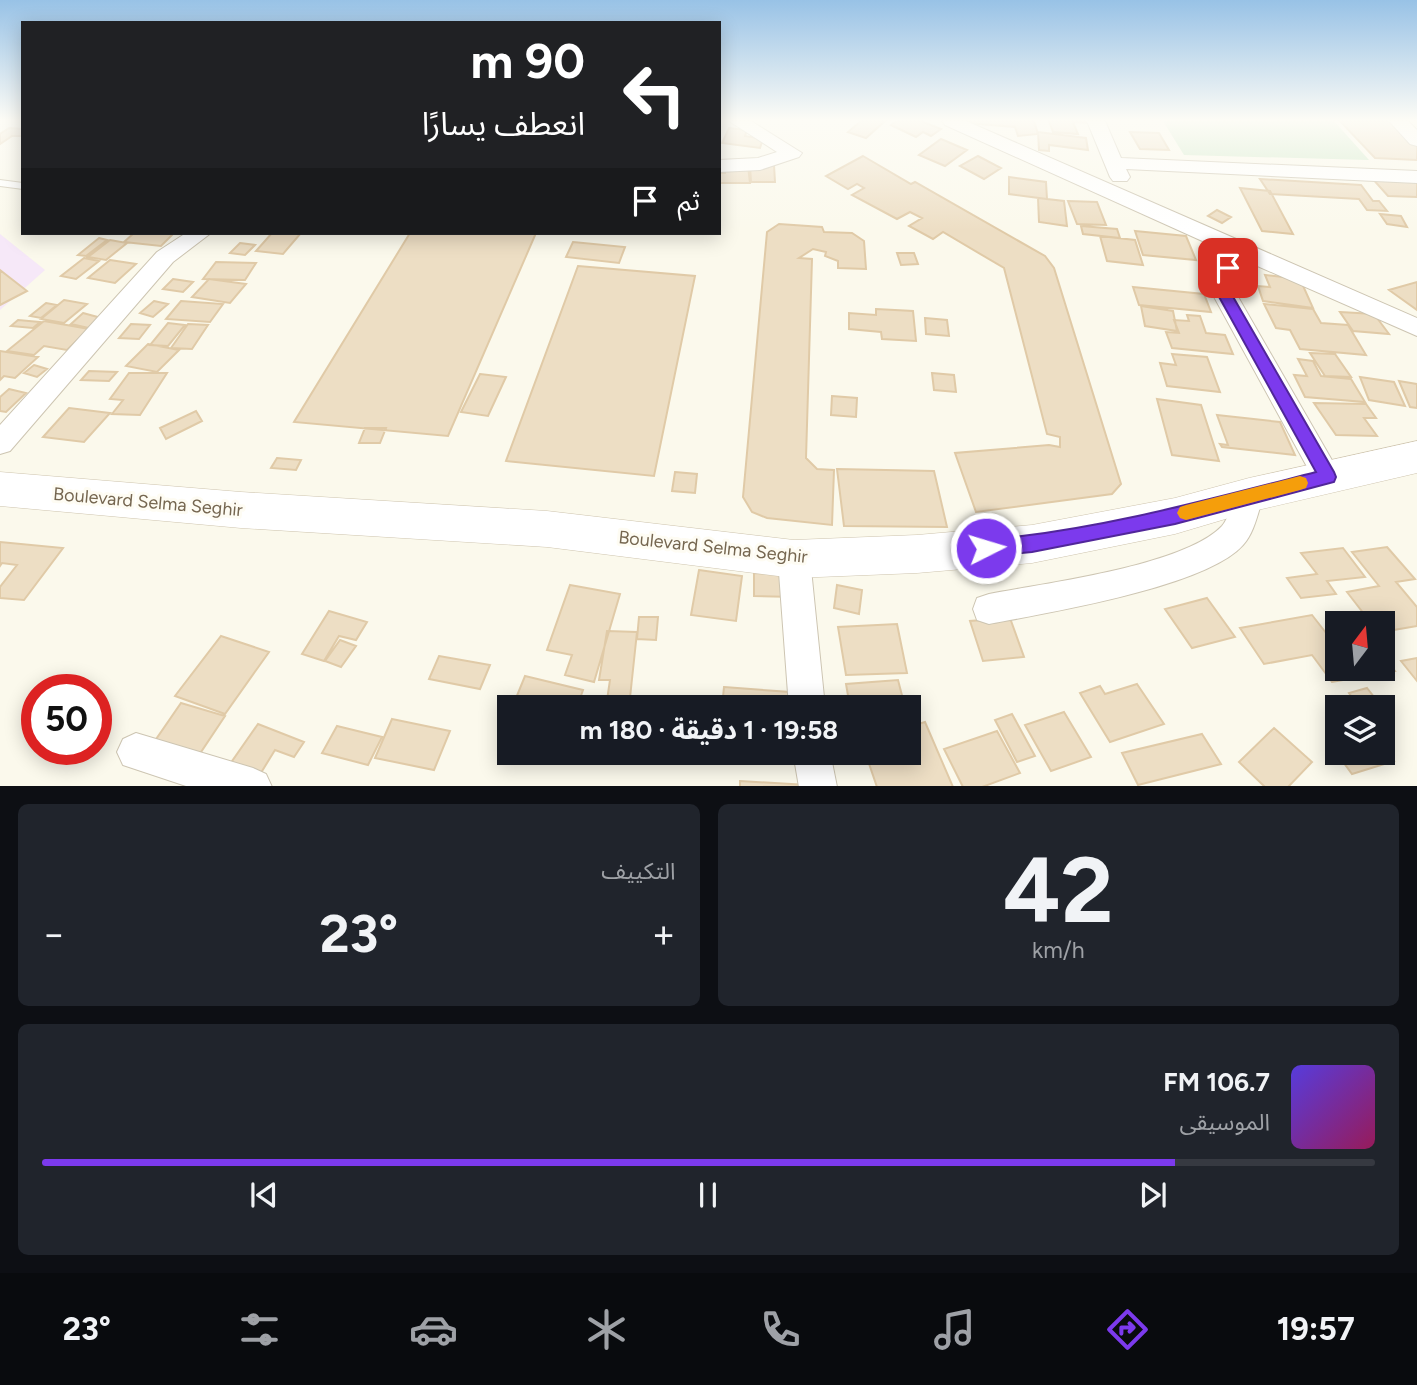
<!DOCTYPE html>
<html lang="ar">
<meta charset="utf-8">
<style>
body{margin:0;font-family:Figtree,"Noto Sans Arabic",sans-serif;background:#20242c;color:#f1f3f6;direction:rtl;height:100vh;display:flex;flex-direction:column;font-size:26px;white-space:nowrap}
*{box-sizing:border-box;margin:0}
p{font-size:23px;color:#9ea1a6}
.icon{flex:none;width:38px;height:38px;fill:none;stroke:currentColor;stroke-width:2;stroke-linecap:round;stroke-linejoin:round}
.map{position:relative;height:786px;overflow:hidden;direction:ltr}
.sheet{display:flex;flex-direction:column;gap:18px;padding:18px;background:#0d0f14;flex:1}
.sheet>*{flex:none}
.hud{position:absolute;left:21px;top:21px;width:700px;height:214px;border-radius:0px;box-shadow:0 4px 18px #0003;direction:rtl;background:#202124;color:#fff;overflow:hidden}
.needle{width:46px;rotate:16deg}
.fabs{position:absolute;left:1325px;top:611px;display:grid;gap:14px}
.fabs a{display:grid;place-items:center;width:70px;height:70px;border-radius:0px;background:#171b24;box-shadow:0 4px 18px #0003;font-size:35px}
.speed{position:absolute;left:21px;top:674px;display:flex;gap:14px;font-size:35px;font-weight:700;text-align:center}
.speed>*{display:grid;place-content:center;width:91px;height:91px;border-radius:50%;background:#171b24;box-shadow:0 4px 18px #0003;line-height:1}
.speed .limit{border:10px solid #d22;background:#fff;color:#111}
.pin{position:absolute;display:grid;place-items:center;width:60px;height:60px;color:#fff;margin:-30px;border-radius:14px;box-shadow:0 4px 10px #0006}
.me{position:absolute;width:77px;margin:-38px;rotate:85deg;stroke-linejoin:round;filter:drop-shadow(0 0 5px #0008)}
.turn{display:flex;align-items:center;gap:24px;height:147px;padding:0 21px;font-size:32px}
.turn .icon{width:91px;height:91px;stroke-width:2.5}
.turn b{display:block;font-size:49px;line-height:60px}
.then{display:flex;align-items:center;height:66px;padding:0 21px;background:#0003;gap:14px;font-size:26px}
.big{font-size:52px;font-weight:700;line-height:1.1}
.sheet .tile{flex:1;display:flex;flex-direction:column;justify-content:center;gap:10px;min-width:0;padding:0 24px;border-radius:10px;background:#20242c}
.sheet .dial{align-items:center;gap:0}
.dial b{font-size:91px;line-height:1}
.song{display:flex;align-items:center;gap:21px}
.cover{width:84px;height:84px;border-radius:10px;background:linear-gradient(135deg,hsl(250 70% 55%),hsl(330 70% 35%))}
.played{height:7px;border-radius:4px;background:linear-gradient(90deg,#7c3aed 85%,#363941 85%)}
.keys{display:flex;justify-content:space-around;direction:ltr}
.heat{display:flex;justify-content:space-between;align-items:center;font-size:38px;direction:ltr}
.sheet .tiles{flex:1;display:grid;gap:18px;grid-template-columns:1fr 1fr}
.tile:last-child{grid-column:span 2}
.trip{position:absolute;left:497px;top:695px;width:424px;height:70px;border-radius:0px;background:#171b24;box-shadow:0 4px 18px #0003;font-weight:700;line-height:70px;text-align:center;direction:rtl}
.dock{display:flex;height:112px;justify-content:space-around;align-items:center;background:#090b0e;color:#9ea1a6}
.dock .icon{width:49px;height:49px}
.dock .selected{color:#7c3aed}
.dock b{font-size:32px;color:#f1f3f6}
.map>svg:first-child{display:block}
</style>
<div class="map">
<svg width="1417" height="787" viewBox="0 0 1417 787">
<rect width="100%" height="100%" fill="#fbf9ec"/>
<path fill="#f6e8f8" d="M0,234L45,270L0,310Z"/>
<path fill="#d0e9cb" d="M1163,121H1334L1369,160L1184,155Z"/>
<path fill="#eddec4" stroke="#e0caa7" stroke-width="2" d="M861,121H885L866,138L848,132Z
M897,121H921L941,129L931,136L923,132L916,137L891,125Z
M967,121H1034L1038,134L1018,136L1015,127L967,123Z
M1049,121H1090L1091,123L1073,122L1078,134L1053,132Z
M1340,121H1395L1417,144V160L1375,158Z
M9,128L23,129V136H12L0,144V134Z
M729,128L747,130L745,136L763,139L760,148L722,143Z
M1038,132L1086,138L1088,150L1049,145V151L1039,150Z
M1130,132L1159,133L1169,150L1140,149Z
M941,139L967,150L945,166L919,155Z
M863,156L911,184L915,182L1045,256L1054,268L1121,484L1112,494L976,512L955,453L1049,445L1060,447V437L1047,434L1004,268L943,232L933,239L909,226L922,218L910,212L897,219L852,195L864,188L857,184L848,189L826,176Z
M978,156L1001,168L984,179L960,166Z
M750,165H774L775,182H751Z
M725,166H748L750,183H719V173H725Z
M1009,177L1046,182L1047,199L1009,194Z
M1371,177L1417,182V197L1388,196Z
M1260,179L1361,185L1373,201H1379L1387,211L1367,210L1359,199L1270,194Z
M1240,188L1270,191L1293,234L1262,231Z
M1038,198L1064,201L1067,226L1039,222Z
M1068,201L1097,202L1106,225L1077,224Z
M1217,210L1231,217L1222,223L1208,216Z
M1380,214L1401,216L1407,227L1387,224Z
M779,224L822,227L824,232L852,233L864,241L866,269L838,268V261L825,256L826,252L813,249L799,258L812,259L806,458L817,469L834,470L832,525L767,518L752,512L743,497L767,232Z
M1081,226L1117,229L1120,238L1083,234Z
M1135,231L1186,236L1196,260L1143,255Z
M134,233H174L161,246L124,242Z
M272,233H301L283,254L256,251Z
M410,233H536L448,436L294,422Z
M1100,236L1135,240L1143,265L1107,261Z
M99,238L107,240L86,256L78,255Z
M110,240L127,243L106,260L88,257Z
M573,242L625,247L619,263L566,257Z
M240,243L255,245L245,255L230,253Z
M897,253H914L918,264L901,265Z
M84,258L99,261L76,279L61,276Z
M110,260L136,264L115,283L88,278Z
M216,262L256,263L245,280L203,279Z
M578,266L695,276L654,476L506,461Z
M0,270L27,291L0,305Z
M1265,275L1300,279L1313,308L1263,301L1258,286L1270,287Z
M173,279L193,282L183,292L163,289Z
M209,279L246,284L230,303L192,297Z
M1417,282V310L1389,290Z
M1133,287L1204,294L1211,312L1139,305Z
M64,300L87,304L64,323L41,319Z
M154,301L168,304L153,317L140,313Z
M181,301L223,304L210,322L166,319Z
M46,303L57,305L41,318L30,316Z
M1264,304L1313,309L1321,323L1348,325L1366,355L1300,349L1290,330L1276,328Z
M1141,306L1173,311L1177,331L1145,326Z
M876,309L913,311L916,341L882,339L881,332L849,329V313L876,315Z
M1340,312L1374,314L1389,334L1353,331Z
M83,313L105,319L93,329L71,324Z
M1187,315L1200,316L1206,333L1225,335L1233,354L1172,348L1166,332L1179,333L1174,320L1189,321Z
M925,318L947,320L949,336L926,334Z
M18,320L40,322L33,328L11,326Z
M44,321L89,329L67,350L44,346L34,355L7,351Z
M168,323L185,325L168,346L150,345Z
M131,324L150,325L139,339L119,338Z
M188,324L208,325L192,349L171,348Z
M148,344L179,350L157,372L126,366Z
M0,351L38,357L15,378L4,376L0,380Z
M1310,353L1335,354L1351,377L1325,376Z
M1172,354L1207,357L1220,392L1167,386L1160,363L1176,365Z
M1298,359L1313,361L1321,376L1351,379L1365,402L1305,397L1294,375L1307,376Z
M34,365L47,369L37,377L24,373Z
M89,371L117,372L109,381L81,380Z
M129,373H167L140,415L112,414L123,400L110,399Z
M932,373L954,375L956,392L934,390Z
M480,374L506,377L488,416L461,412Z
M1360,377L1394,382L1405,406L1369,400Z
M1399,381L1417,384V408L1410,407Z
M9,389L26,393L6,412L0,411V397Z
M832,396L857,398L856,417L831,415Z
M1157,399L1201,405L1219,461L1172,455Z
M1314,403L1366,404L1376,418H1364L1377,436L1336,435Z
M69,408L110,413L84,442L43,437Z
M196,411L202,421L166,439L160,428Z
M1217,415L1280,422L1295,455L1222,447L1220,444L1228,445Z
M365,428H386L380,443H359Z
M277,458L301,460L296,470L271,468Z
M837,469L934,471L947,527L844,526Z
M675,472L697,474L695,493L672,491Z
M0,542L63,548L24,600L0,598V587L17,565L2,563L0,566Z
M1387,547L1415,579L1396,582L1417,607V626L1382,632V623H1371L1347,592L1379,586L1352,552Z
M1343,548L1365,577L1327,581L1336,594L1301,598L1287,578L1317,574L1301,553Z
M699,570L742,576L736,621L691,615Z
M754,573L793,574L794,597L754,596Z
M570,585L620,594L594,682L565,675L572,655L547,650Z
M837,585L862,590L859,614L834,608Z
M1207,598L1235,637L1192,648L1165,609Z
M329,611L367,622L356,640L339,636L324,661L302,654Z
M1312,615L1337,647V668H1382V654L1395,671L1332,682L1312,655L1264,664L1240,628Z
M639,617H658L656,640L637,639Z
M1010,618L1024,657L983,661L970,621Z
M897,624L907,673L846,675L838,627Z
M607,631L637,632L629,707H606L610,680H599Z
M221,636L269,652L225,714L175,696Z
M340,640L356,646L341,667L325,661Z
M439,656L490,665L480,689L429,679Z
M1417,658V681L1401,661Z
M525,676L583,690L577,707H551L516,698Z
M898,680L905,707H850L846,684Z
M1137,684L1164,724L1110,742L1080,693L1100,686L1105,694Z
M724,687L790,692V707H722Z
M1367,688L1382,707H1359L1349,693Z
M181,703L225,716L195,761L150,748Z
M1064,712L1091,757L1051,771L1025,725Z
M1012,714L1035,756L1017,762L995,720Z
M392,719L450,731L434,770L375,758Z
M925,722L953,787H877L865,752H908V727Z
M258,724L304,742L294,757L275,750L259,776L230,764Z
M337,726L382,737L368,765L322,753Z
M1274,728L1312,762L1288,787H1265L1239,762Z
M997,731L1020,773L982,787H963L944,749Z
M1202,734L1221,764L1138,785L1122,753Z
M1337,737V752H1382V747L1394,761L1352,774L1327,740Z
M740,781L825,786L740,787Z"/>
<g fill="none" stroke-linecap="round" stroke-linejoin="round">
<g stroke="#cdc5b2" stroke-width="2">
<path id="service" d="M0,180L23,183V189L0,186Z"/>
</g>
<g stroke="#cdc5b2" stroke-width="2">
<path id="minor" d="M729,121H751L802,153L799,157L760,170L719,172V160L758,158L777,152Z
M942,121H966L1417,318V336L1246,261L1239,269L1237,295L1337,469L1341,477L1337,485L1327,489L1317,485L1213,295L1217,268L1229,253L945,125Z
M1087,121H1105L1121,158L1417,171V183L1126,169L1130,177L1127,181H1113L1110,177Z
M1389,121H1408L1417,130V146L1410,144Z
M186,233H211L173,262L10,451L0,454V425L157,252Z
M1249,483L1259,486L1264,495C1258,511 1255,532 1243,545C1206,587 1047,613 989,624L977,620L973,609L977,598L989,594C1045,583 1184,566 1222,526C1230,517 1233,498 1239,486Z
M794,545L805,549L810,559L825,707H789L778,559L783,549Z
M136,733L253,768L266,774L272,787H189L123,765L117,752L123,739Z
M793,752H830L837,787H799Z"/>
</g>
<g stroke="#cec4ae" stroke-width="1">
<path id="secondary" d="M1417,441V473L1249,512L1175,534L1032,563L917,573L794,578L547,547L241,528L0,506V472L241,492L547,511L794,540L917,535L1032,525L1175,498L1249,478Z"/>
</g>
<use href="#service" fill="#fff" fill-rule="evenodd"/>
<use href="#minor" fill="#fff" fill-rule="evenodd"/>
<use href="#secondary" fill="#fff" fill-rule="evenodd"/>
</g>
<linearGradient id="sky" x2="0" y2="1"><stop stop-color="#98c2e6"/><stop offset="0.52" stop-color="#fdfcf6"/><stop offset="1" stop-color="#fdfcf6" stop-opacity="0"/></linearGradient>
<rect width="1417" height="231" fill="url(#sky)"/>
<path fill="#7c3aed" stroke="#51269a" stroke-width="2" d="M1228,264L1235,268L1232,295L1334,472L1336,477L1334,482L1175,524L1032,552L986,556L979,554L977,548L979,542L986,540C1098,530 1207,500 1316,472L1218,295L1221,268Z"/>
<path fill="#f59e0b" d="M1300,476L1306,478L1308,483L1306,488L1300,490L1186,520L1180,518L1177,513L1180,507L1186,505Z"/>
<g text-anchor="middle" stroke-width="6" stroke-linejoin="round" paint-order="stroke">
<g font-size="18" fill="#756650" stroke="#fefcf3">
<text transform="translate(148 502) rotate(5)" y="6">Boulevard Selma Seghir</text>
<text transform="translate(713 547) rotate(6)" y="6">Boulevard Selma Seghir</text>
</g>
</g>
</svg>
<div class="fabs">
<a><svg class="needle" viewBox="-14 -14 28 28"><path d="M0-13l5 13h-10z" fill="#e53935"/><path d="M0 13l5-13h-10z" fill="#9ea1a6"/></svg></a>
<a><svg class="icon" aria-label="layers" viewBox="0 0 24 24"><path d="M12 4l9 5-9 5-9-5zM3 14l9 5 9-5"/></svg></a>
</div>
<div class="speed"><div class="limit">50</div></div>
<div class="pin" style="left:1228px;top:268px;background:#d93025"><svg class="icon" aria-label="arrive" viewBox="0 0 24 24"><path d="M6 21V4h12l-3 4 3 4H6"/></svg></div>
<svg class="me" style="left:986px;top:548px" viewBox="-20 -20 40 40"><circle r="17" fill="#7c3aed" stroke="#fff" stroke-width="3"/><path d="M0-11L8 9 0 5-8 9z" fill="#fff"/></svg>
<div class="trip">19:58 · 1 دقيقة · 180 m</div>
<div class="hud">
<div class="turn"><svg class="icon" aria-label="left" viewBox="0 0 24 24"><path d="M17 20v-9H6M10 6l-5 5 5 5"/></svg><div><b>90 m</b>انعطف يسارًا</div></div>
<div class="then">ثم<svg class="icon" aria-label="arrive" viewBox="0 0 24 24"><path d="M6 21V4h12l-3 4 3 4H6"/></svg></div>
</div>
</div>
<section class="sheet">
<div class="tiles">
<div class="tile dial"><b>42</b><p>km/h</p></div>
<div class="tile"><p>التكييف</p>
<div class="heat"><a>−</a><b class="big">23°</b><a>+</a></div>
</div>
<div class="tile">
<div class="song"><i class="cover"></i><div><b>106.7 FM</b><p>الموسيقى</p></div></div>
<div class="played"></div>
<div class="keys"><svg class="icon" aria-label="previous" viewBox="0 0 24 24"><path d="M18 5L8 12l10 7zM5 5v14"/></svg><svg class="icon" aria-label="pause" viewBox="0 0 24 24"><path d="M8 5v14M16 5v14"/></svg><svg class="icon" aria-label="next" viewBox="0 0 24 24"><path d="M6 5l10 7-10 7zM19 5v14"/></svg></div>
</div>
</div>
</section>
<nav class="dock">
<b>19:57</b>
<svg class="icon selected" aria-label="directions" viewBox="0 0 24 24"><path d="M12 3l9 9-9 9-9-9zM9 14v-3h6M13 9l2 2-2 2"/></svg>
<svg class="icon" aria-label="music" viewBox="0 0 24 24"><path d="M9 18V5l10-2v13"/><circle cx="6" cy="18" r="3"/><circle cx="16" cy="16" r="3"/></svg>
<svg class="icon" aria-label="phone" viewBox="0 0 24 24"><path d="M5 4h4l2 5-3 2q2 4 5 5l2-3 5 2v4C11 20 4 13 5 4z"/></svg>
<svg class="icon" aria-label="climate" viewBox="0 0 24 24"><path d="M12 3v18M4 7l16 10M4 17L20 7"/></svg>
<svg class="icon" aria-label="car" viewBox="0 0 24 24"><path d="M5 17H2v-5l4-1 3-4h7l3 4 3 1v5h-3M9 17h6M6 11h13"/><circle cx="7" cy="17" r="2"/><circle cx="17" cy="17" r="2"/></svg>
<svg class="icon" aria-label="filters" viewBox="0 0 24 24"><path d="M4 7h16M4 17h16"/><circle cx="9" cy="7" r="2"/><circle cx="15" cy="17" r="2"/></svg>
<b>23°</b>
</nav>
